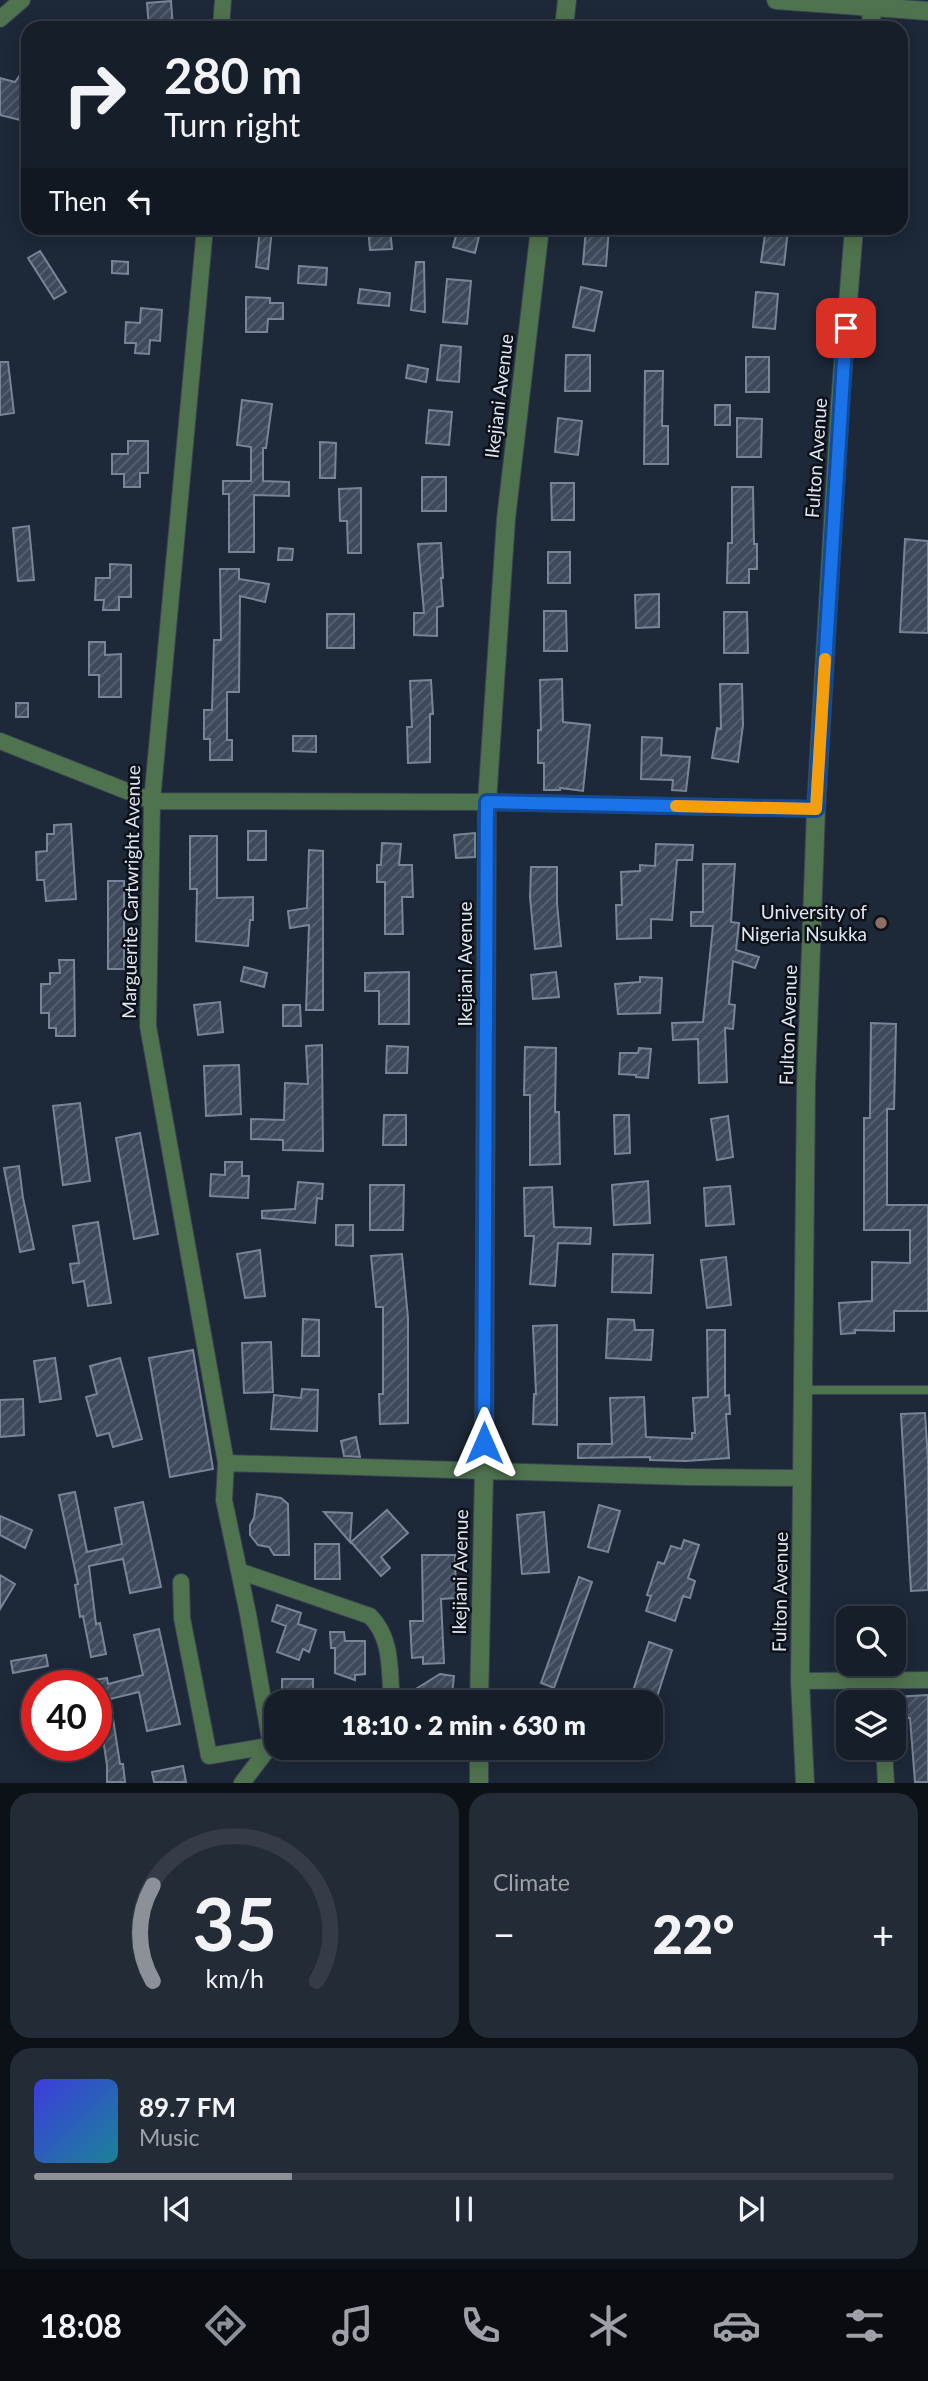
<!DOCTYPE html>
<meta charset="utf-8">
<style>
body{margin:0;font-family:Lato,sans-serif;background:#232b36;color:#f1f3f6;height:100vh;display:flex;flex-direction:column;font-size:26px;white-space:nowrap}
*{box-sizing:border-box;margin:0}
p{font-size:23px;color:#9ea2a8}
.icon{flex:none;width:38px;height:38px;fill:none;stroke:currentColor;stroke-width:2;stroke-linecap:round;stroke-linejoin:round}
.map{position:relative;height:1783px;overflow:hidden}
.side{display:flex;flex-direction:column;gap:10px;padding:10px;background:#0c1017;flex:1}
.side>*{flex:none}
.banner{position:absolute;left:21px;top:21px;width:887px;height:214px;border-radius:21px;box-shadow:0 4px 18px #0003,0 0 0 2px #353c47;background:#161e2a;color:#f1f3f6;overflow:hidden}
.tools{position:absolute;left:836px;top:1606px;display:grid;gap:14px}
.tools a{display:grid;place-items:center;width:70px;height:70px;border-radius:14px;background:#161e2a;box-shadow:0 4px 18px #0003,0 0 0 2px #353c47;font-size:35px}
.speed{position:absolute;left:21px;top:1670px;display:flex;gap:14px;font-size:35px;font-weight:700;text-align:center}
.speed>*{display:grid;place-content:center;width:91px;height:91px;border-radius:50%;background:#161e2a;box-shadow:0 4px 18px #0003,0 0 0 2px #353c47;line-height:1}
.speed .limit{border:10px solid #d22;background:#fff;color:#111}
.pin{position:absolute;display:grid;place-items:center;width:60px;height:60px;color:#fff;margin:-30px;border-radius:14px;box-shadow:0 4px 10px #0006}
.me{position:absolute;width:77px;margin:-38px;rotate:0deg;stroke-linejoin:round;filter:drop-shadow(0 0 5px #0008)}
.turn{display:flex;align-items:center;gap:24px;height:147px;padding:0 28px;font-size:32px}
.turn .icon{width:91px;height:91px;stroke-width:2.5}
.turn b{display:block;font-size:49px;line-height:60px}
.then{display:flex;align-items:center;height:66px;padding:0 28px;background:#0003;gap:14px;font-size:26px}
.big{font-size:52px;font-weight:800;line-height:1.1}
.side .card{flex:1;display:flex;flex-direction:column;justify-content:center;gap:10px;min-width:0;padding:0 24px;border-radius:21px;background:#232b36}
.side .dial{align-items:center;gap:0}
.dial svg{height:182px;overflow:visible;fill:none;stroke:#353c47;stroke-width:7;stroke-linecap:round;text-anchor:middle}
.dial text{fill:#f1f3f6;stroke:none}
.song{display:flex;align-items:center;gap:21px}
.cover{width:84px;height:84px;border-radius:10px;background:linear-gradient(135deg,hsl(240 70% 55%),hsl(190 70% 35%))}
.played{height:7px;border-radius:4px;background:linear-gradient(90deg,#8c9099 30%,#353c47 30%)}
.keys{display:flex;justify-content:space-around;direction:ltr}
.heat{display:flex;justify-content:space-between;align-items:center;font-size:38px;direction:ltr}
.side .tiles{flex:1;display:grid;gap:10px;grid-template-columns:1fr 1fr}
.card:last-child{grid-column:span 2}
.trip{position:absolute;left:264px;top:1690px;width:399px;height:70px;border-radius:21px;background:#161e2a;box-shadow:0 4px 18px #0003,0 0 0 2px #353c47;font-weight:800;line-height:70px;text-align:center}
.dock{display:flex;height:112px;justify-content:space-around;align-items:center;background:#090c11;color:#9ea2a8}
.dock .icon{width:49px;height:49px}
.dock .selected{color:#8c9099}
.dock b{font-size:32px;color:#f1f3f6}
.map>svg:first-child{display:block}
</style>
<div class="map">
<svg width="928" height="1783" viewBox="0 0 928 1783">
<defs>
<pattern id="building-hatch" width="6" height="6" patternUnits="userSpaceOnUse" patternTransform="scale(1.75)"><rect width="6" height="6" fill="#3e495b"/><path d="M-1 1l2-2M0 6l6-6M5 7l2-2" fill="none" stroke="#596373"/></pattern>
</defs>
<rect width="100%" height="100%" fill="#1d2838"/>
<path fill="url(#building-hatch)" stroke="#788598" stroke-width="2" d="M171,1L173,28H149L147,3Z
M28,64V122L0,115V78L15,82Z
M260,228H272L268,269L256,267Z
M368,228H390L392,249L370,250Z
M458,228H481L475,253L453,247Z
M586,228H609L606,266L583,264Z
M766,228L788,230L784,265L761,262Z
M40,251L66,292L54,299L28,258Z
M112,261L128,262V274L112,273Z
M416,262H424L425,312L411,310Z
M299,266L327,268L326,285L298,283Z
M447,279L471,281L467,324L443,322Z
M581,287L602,292L594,331L573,327Z
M360,289L390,293L389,306L358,303Z
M756,292L778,294L775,329L753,327Z
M246,297L270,298V303H283V319H268L267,332H246Z
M141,308L162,310L160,341L150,340L149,354L135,353L136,343H125L126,322L140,323Z
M441,345L461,347L459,382L437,380Z
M566,355H590V391H565Z
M746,357H769V392H746Z
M0,362H8L14,413L0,415Z
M408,365L428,369L426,382L406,378Z
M645,371H663L662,426H668V464H644Z
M242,400L272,404L266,448H263V481L289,482V496L254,495V552H229V494H223V481H251V447L237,445Z
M715,405H730V425H715Z
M429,410L452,412L449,445L426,443Z
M558,418L582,421L578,455L555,452Z
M737,418L762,419L761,457H737Z
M128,441H148V473H140V487H124V474H112V454H128Z
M320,442L336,443L335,478H320Z
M422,477H446V511H422Z
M551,483H574V520H552Z
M732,487H753L754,544H757V569H749V583H727L728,543H732Z
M361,488V553H348L347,521H340L339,489Z
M29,526L34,580L18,581L13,528Z
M905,539L928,541V633L900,632Z
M441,543L443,578H441L443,606L437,607V636L414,635V613H424L418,544Z
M279,548L293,549L292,560H278Z
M548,552H570V583H548Z
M110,564L131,565V597H119V610H103L104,600H95L96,578H110Z
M220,569H239V579L269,584L265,602L240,596L239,692H227V740H232V760H210V739H204V710H212L214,640H221Z
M659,594V627L636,628L635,595Z
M544,611H566L567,651H544Z
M724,612H747L748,653H724Z
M327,614H354V648H327Z
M89,642H105V655L121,654V697H99V675H89Z
M562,679L563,722L590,725L583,791L560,788V790H544V763H538V730H541L540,680Z
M431,680L433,714H430V762L408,763L407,727H412L410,681Z
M720,684H742L743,725L738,762L712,758L717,728L721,729Z
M16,703H28V717H16Z
M293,736H316V752L293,751Z
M642,737L662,738L661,755L690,757L686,791L672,790L673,780L641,779Z
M71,824L76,899L46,901L44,880H37L36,852L47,851V834H54V825Z
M248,831H266V860H248Z
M475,833V857L456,858L454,835Z
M190,836H217V898L253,897V920H250L248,946L196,941L197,889H190Z
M382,843L401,844L399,865H412L413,897H402L403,934H385V882H377V865H381Z
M656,844L693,845L692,860H677L672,920L651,919V938L617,939L616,905H622L621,872L640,871V865L655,866Z
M309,850L323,851V1010H306L309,925L290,928L288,911L307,908Z
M703,864H735L731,922L739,923L736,950L759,957L755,968L733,961L729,1004L735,1005L733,1029L725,1028L727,1082L699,1083L698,1039L673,1040L672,1023L703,1022L713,926H691V912H703Z
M531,867H557V903L561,946L535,949L530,897Z
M108,881H124V969H108Z
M59,960H74L75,1036H56V1028H49V1013H41V984H50V973H60Z
M244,967L267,973L264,987L241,981Z
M409,972V1024H379V991H365V973Z
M556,972L559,997L533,999L531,975Z
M640,977L662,978L660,1013L618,1014L615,984L640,982Z
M220,1002L223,1032L198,1035L194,1005Z
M283,1005H300L301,1026H283Z
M871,1023L896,1024L894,1109H887V1205H928V1311H894V1331L855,1330V1333L841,1334L839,1303L872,1301V1262L910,1263V1230H864V1118H870Z
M322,1045L323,1151L283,1150V1140L251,1139V1119L284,1120L285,1083L308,1084L306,1046Z
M387,1046L408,1047L407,1073H386Z
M525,1047L556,1048L555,1112H559L560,1164L530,1165V1095H524Z
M639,1048L651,1049L648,1078L636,1077V1075L619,1074L620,1053H638Z
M239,1065L241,1114L206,1116L204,1066Z
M80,1103L90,1181L63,1185L53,1106Z
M384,1115H406V1145H383Z
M614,1115H629L630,1153L615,1154Z
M728,1116L733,1157L717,1160L711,1119Z
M140,1133L158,1234L134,1239L116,1138Z
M225,1162H242V1176H249L248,1198L210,1196L211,1174L225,1175Z
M19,1166L23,1198L34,1249L20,1252L4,1168Z
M648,1181L650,1223L614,1225L612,1185Z
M298,1182L323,1184L322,1199L317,1198L315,1223L262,1218V1211L295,1209Z
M370,1185H404L403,1230H370Z
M730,1186L734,1224L706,1226L704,1188Z
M552,1187L554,1227L591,1228L590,1244L558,1243L555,1286L530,1284L534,1236H525L524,1188Z
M98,1222L111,1303L88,1306L84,1281L73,1283L70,1264L79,1263L73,1226Z
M336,1225H353V1246L336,1245Z
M260,1250L265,1296L245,1298L237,1254Z
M402,1254L408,1318V1423L380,1424L379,1394H383V1307H376L371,1256Z
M613,1254L653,1255L651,1293L612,1292Z
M726,1257L731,1305L707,1308L701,1260Z
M303,1319L319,1320V1356H302Z
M608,1319L634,1320L635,1330H653L651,1360L606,1358Z
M557,1325V1425L533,1424L534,1394H536L533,1326Z
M707,1330H725V1396L729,1395L730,1414H726L729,1458L686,1461L650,1460V1457L578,1458V1444H612L610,1398L644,1397L646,1437L692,1439V1433H695L693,1398L708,1397Z
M271,1342L273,1392L244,1393L242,1343Z
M193,1350L213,1469L170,1477L149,1358Z
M55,1358L61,1399L40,1402L34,1361Z
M120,1358L142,1439L113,1447L109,1433L97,1436L86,1397L97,1394L90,1366Z
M302,1389L318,1390L317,1431L271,1429L274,1395L301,1398Z
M23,1399L24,1435L0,1437V1400Z
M925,1413L928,1460V1590L911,1591L901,1414Z
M356,1437L360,1457L344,1456L341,1441Z
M75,1492L87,1552L122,1544L115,1508L143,1502L161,1587L130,1593L123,1559L89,1566L96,1624L100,1623L106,1654L91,1657L83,1616L80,1617L75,1585L78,1584L59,1495Z
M257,1494L281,1498L288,1504L289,1555H274L269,1547L258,1545L250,1535V1525L254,1518Z
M599,1505L620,1511L608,1552L588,1547Z
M387,1510L408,1533L381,1557L390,1568L381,1576L351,1542Z
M324,1512L352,1513L350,1542Z
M544,1512L549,1572L522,1574L517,1515Z
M0,1516L32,1530L25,1548L0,1535Z
M684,1540L699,1545L688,1578L695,1581L690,1598L683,1596L675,1621L646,1611L651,1596L647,1595L658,1562L664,1564L671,1546L681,1549Z
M315,1544H339L340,1579H315Z
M422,1555H455L456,1598L441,1599L444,1663L423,1664V1657L412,1658L410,1621H423Z
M0,1575L15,1584L0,1609Z
M579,1577L592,1582L554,1688L541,1683Z
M277,1605L301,1613L298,1624L316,1630L309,1652L303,1649L299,1660L277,1652L286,1626L272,1621Z
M159,1629L180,1724L147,1731L139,1692L110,1699L120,1764H123L125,1782H107V1765L94,1680L107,1678L108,1684L143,1675L134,1635Z
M330,1632H344L345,1641H365V1674L355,1675V1680L335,1673V1648H331Z
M649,1642L672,1650L655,1703H629Z
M46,1655L48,1666L13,1673L11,1661Z
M440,1674L454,1676L451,1703H413L411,1692Z
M282,1679H313V1703H282Z
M928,1695V1782H915L910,1718H903L902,1709L895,1710L894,1697Z
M183,1766L186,1782H154L152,1772Z"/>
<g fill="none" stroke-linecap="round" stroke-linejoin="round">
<g stroke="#384352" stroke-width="10">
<path id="service" d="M805,1390H928"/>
</g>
<g stroke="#384352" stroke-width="18">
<path id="minor" d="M0,19L22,0
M221,28L223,0
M205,228L152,801L148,1026L226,1463L224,1500L248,1614L271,1745L242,1783
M0,741L152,801L487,802L816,809
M226,1463L687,1477L802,1478
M239,1571L370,1616C393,1639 389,1671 392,1703
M181,1582L182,1618L209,1756L274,1745
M879,1680L881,1703
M800,1681L928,1680
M462,1748L479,1750
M884,1748L886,1783"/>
</g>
<g stroke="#384352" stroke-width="20">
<path id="tertiary" d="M776,0L928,11
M564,28L567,0
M871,28L872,0
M479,1703L484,1471L487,802L506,519L540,228
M479,1748V1783
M805,1783L800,1681L806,1086L816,809L840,404L854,228"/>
</g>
<use href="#service" stroke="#50734f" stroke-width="8"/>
<use href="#minor" stroke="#50734f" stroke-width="16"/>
<use href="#tertiary" stroke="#50734f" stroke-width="18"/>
</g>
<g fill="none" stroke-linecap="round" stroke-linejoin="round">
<g stroke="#114b97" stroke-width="18">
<path id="route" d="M484,1443L487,802L816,809L846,328"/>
</g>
<use href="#route" stroke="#1a73e8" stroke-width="12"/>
<path stroke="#f59e0b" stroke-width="12" d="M676,806L816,809L825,659"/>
</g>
<circle fill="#8d6e63" stroke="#0c1118" stroke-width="2.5" cx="881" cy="923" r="7"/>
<g text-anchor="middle" stroke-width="5" stroke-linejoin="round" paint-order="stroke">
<g font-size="19" fill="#dfe6f1" stroke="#0c1118">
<text transform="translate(499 396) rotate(-83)" y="7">Ikejiani Avenue</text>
<text transform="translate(816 458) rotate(-86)" y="7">Fulton Avenue</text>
<text transform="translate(131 892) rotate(-89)" y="7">Marguerite Cartwright Avenue</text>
<text transform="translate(465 964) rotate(-90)" y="7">Ikejiani Avenue</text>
<text transform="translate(788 1025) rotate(-88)" y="7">Fulton Avenue</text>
<text transform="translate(460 1572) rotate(-89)" y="7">Ikejiani Avenue</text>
<text transform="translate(780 1592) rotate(-89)" y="7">Fulton Avenue</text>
</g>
<g font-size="19" fill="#dfe6f1" stroke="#0c1118" text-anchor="end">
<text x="867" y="919">University of<tspan x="867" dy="22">Nigeria Nsukka</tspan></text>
</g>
</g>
</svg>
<div class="tools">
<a><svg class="icon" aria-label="search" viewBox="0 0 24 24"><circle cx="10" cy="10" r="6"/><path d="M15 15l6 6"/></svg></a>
<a><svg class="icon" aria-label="layers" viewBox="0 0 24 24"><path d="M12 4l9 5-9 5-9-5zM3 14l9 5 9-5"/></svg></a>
</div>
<div class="speed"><div class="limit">40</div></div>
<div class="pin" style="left:846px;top:328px;background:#d93025"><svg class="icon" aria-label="arrive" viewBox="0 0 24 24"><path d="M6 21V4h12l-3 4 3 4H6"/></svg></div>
<svg class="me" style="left:484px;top:1443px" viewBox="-20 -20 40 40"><path d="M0-17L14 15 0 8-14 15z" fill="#1a73e8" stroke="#fff" stroke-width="4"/></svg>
<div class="trip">18:10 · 2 min · 630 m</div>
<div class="banner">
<div class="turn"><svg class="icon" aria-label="right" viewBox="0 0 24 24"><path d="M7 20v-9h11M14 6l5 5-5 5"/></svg><div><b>280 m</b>Turn right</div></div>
<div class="then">Then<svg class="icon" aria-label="left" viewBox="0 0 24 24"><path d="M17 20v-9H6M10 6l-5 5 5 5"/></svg></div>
</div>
</div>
<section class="side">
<div class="tiles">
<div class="card dial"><svg viewBox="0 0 100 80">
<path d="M14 69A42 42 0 1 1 86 69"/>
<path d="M14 69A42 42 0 0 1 14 27" stroke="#8c9099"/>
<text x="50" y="56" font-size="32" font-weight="700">35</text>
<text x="50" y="72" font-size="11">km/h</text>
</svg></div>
<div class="card"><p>Climate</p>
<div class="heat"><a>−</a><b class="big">22°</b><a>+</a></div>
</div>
<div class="card">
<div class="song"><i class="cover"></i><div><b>89.7 FM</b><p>Music</p></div></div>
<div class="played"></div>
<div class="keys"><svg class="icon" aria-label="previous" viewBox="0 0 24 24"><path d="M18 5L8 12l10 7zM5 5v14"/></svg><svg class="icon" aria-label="pause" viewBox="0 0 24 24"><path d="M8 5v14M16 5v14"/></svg><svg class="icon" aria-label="next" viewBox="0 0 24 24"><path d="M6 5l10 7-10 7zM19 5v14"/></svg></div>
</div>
</div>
</section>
<nav class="dock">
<b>18:08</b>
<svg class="icon selected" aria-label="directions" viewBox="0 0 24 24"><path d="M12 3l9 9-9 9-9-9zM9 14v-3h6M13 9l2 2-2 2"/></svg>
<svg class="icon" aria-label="music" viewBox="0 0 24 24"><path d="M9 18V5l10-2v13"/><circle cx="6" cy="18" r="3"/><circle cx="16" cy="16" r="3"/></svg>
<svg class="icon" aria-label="phone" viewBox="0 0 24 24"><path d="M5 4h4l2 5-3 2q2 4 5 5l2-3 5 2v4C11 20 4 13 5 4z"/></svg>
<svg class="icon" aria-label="climate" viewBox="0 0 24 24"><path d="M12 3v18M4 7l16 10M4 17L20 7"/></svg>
<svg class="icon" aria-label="car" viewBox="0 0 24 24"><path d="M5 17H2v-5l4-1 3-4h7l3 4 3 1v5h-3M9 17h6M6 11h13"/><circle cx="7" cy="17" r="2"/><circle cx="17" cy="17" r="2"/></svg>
<svg class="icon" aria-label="filters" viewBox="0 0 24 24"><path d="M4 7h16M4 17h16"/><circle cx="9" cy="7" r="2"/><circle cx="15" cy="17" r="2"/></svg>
</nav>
